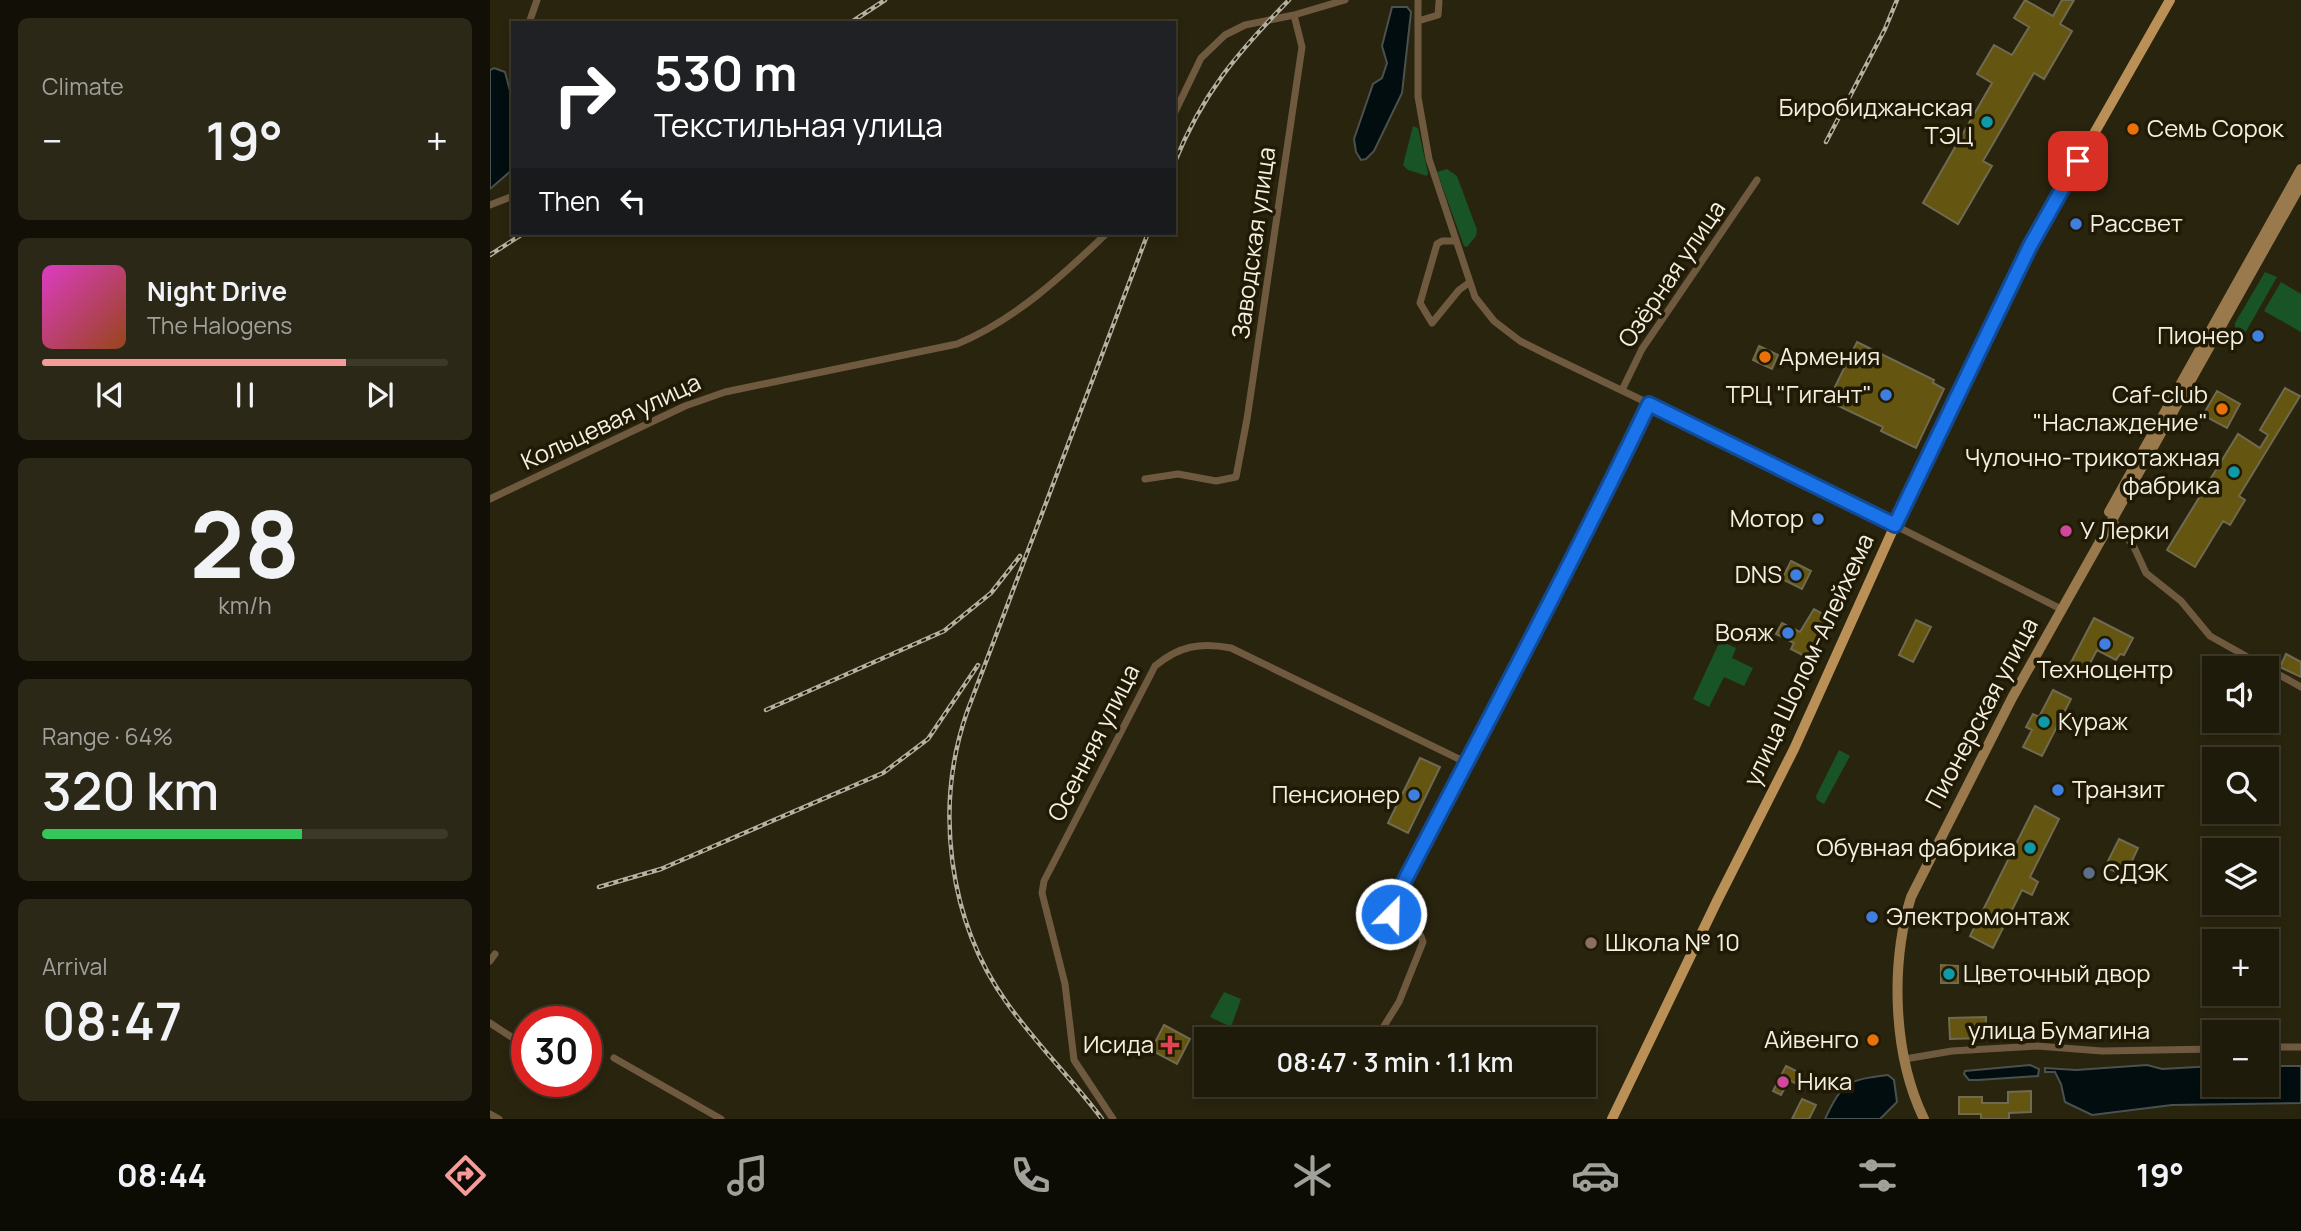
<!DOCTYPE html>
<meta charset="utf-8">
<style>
body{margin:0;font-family:Manrope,sans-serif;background:#2c2818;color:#f1f3f6;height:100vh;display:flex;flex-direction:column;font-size:26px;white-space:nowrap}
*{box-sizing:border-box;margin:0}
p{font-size:23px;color:#a1a19c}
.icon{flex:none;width:38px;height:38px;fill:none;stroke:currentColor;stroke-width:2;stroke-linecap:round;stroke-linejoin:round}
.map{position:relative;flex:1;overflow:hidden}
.drawer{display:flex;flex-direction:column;gap:18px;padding:18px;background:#110f06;width:490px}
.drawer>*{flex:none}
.banner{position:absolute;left:21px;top:21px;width:665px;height:214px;border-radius:0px;box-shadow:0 4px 10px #0003,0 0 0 2px #3c392b;background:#202124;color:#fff;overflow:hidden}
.tools{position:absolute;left:1712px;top:656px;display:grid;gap:14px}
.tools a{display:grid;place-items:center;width:77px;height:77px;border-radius:0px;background:#1f1b0a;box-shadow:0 4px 10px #0003,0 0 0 2px #3c392b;font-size:35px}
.speed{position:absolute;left:21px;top:1006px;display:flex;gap:14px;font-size:35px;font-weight:700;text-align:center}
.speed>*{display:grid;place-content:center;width:91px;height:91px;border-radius:50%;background:#1f1b0a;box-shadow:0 4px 10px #0003,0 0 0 2px #3c392b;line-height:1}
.speed .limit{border:10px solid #d22;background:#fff;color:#111}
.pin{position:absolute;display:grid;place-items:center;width:60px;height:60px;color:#fff;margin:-30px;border-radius:14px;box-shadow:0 4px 10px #0006}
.me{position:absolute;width:77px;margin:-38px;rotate:23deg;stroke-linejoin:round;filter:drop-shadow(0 0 5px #0008)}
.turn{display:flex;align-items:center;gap:24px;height:147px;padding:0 28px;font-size:32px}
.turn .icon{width:91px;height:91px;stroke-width:2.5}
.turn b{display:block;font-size:49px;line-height:60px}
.then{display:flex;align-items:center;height:66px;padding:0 28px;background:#0003;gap:14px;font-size:26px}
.big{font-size:52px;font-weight:600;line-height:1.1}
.drawer .widget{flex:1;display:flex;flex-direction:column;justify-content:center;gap:10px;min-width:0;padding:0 24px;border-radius:10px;background:#2c2818}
.drawer .dial{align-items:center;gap:0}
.dial b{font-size:91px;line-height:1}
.song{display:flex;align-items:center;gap:21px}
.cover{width:84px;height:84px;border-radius:10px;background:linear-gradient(135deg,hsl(310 70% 55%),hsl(20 70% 35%))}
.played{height:7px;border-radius:4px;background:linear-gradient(90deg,#f59b99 75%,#3c392b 75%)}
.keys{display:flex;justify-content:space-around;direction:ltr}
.heat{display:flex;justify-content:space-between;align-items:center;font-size:38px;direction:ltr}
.charge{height:10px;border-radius:5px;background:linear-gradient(90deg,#34c759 64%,#3c392b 0)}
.trip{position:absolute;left:704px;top:1027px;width:402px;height:70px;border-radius:0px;background:#1f1b0a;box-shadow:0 4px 10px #0003,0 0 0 2px #3c392b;font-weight:600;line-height:70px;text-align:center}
.tab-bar{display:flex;height:112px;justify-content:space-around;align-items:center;background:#0c0b04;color:#a1a19c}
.tab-bar .icon{width:49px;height:49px}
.tab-bar .selected{color:#f59b99}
.tab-bar b{font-size:32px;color:#f1f3f6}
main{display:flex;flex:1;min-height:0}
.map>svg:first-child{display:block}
</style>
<main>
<section class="drawer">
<div class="widget"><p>Climate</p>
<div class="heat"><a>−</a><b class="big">19°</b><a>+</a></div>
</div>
<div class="widget">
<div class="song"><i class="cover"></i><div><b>Night Drive</b><p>The Halogens</p></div></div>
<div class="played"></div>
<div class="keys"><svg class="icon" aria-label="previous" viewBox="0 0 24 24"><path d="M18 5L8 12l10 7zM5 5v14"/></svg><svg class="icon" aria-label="pause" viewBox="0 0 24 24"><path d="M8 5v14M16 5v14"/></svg><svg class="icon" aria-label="next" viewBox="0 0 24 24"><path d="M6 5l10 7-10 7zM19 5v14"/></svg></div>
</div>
<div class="widget dial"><b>28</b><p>km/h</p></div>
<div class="widget"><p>Range · 64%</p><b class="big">320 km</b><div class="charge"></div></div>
<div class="widget"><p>Arrival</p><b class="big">08:47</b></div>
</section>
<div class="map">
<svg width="1811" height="1119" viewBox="0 0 1811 1119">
<rect width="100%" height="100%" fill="#29240e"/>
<path fill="#195426" d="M923,126L928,128L938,173L937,176L918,170L913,165Z
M957,169L967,176L987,230L986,236L977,247L974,246L947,172Z
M1775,272L1787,277L1754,335L1745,329V323Z
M1791,282L1811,294V332L1774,311Z
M1230,641L1246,648L1242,658L1263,668L1254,686L1234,677L1219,707L1203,699Z
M1349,750L1360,756L1334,804L1327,800L1326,796Z
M734,992L751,999L741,1027L720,1017Z"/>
<path fill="#010d0f" stroke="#4a514e" stroke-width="2" d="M902,7H917L921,12L912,93L884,151L876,159L871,160L866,152L864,139L883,84L892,78L897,63L892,46Z
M4,68L15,72L23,102V169L0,189V70Z
M1540,1065L1549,1069L1548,1076L1488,1080H1479L1474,1074L1475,1071Z
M1657,1065L1672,1069L1724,1066V1085H1776V1066H1811V1103L1682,1105L1602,1115L1575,1102L1571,1084L1565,1072H1555V1068L1586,1070Z
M1398,1075L1404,1080L1407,1102L1390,1119H1335C1353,1081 1358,1080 1398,1075Z"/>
<path fill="#645510" stroke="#706a52" stroke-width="2" d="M1535,0L1563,16L1572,0H1584L1570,24L1582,31L1554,79L1544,73L1493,161L1502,166L1468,224L1433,203L1502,83L1487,74L1504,45L1522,55L1539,27L1524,18Z
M1367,342L1444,380L1443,383L1454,389L1426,448L1391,431L1393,427L1338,401Z
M1269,346L1288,355L1282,369L1263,360Z
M1795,388L1810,396L1749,496L1755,500L1740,525L1733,521L1705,567L1677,550L1748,434L1770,448L1778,435L1770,430Z
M1727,391L1750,404L1737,428L1713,415Z
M1301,561L1321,571L1312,589L1292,579Z
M1324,609L1338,617L1318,658L1301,649L1304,643L1286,634L1292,623L1310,632Z
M1604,618L1643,638L1634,655L1630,654L1626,660L1607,650L1592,678L1577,670Z
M1426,620L1441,627L1423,662L1409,655Z
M1796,654L1811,662V677L1790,667Z
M1563,690L1581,699L1552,756L1533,747L1542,730L1536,727L1543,714L1549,717Z
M930,758L950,767L918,833L898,823Z
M1545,806L1569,819L1540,877L1548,882L1542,895L1532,890L1503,948L1480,936Z
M1629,839L1648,848L1635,876L1615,867Z
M1451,965L1468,966V983H1451Z
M1496,1017V1038L1460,1039L1459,1018Z
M674,1025L700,1039L687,1064L661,1050Z
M1296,1066L1312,1074L1307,1084L1299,1080L1291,1095L1283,1091Z
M1541,1091V1112L1519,1113V1119H1491V1114H1469V1097H1492V1103H1518V1092Z
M1312,1099L1326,1105L1319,1119H1302Z"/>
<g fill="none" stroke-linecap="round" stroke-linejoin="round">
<path stroke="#6f5a40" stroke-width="7" d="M928,0V97L939,159L985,297L1004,321L1030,341L1060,356L1235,440L1571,609
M928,21L948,15L949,2
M39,23L47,0
M684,114L711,58L735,35L755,25L804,15L855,0
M0,205L23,196
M966,241H952L947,244L930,303L942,323L969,290L980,282
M1132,390L1152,349L1267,180
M655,479L688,474L726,481L746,477L757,419L812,47L804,15
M0,499L195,406L235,392L467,344C525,320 572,276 617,233
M1622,519L1644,547L1656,573L1691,601L1720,636L1811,687
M0,961L5,954
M0,1023L29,1042
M894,1026L909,1002L933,942L931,936L901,914L904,901L1080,567L1159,404
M1776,1047H1811
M124,1058L231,1119
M1415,1059L1462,1051L1547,1046L1612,1051L1724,1049
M0,1114L9,1119
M623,1119L584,1060L575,984L552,893L554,881L665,666C689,646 710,642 741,648L975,762"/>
<path stroke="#9a794d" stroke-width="10" d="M1619,512L1811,169
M1434,1119C1403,1055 1400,965 1421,897L1522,698L1811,184"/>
<path stroke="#bb9057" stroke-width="10" d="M1122,1119L1227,901L1304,749L1405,525L1540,246L1680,0"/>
<g stroke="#b5b0a1" stroke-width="4.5">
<path id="rail" d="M360,23L395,0
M1336,142L1395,29L1407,0
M684,164C712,94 747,53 799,0
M0,255L34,233
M276,710L454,631L501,593L530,556
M109,887L171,869L393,773L438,739L488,665
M612,1119C582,1079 546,1044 517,1003C458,921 444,807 477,712L658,233"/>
</g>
<use href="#rail" stroke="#201a05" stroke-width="2" stroke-dasharray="5" stroke-linecap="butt"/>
</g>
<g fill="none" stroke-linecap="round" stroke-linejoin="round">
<g stroke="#114b97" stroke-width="18">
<path id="route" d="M901,914L904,901C990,736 1078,572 1159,404L1405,525L1540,246L1588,161"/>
</g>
<use href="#route" stroke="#1a73e8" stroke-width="12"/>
</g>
<g fill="#0f9aa8" stroke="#201a05" stroke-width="2.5">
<circle cx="1497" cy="122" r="7"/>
<circle cx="1744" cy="472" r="7"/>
<circle cx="1554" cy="722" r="7"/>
<circle cx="1540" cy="848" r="7"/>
<circle cx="1459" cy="974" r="7"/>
</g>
<g fill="#e8710a" stroke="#201a05" stroke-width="2.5">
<circle cx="1643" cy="129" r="7"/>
<circle cx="1275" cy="357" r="7"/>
<circle cx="1732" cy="409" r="7"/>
<circle cx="1383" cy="1040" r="7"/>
</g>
<g fill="#3f7fe0" stroke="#201a05" stroke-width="2.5">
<circle cx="1586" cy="224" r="7"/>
<circle cx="1768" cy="336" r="7"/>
<circle cx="1396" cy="395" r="7"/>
<circle cx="1328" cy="519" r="7"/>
<circle cx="1306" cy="575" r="7"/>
<circle cx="1298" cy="633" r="7"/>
<circle cx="1615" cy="644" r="7"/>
<circle cx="1568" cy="790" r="7"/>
<circle cx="924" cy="795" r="7"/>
<circle cx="1382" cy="917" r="7"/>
</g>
<g fill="#d1479c" stroke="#201a05" stroke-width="2.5">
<circle cx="1576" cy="531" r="7"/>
<circle cx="1293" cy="1082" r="7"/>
</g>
<circle fill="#5c6f8a" stroke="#201a05" stroke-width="2.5" cx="1599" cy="873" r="7"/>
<circle fill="#8d6e63" stroke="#201a05" stroke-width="2.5" cx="1101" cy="943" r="7"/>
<path fill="#e0444e" stroke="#201a05" stroke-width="2.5" d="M676.5 1034.5h7v7h7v7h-7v7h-7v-7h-7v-7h7z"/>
<g text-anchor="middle" stroke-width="7" stroke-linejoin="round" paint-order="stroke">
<g font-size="24" fill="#f3efe2" stroke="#201a05" text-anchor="end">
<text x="1483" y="116">Биробиджанская<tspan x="1483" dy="28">ТЭЦ</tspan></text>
<text x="1657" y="137" text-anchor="start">Семь Сорок</text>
<text x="1600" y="232" text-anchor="start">Рассвет</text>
<text x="1754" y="344">Пионер</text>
<text x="1289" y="365" text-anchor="start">Армения</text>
<text x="1382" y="403">ТРЦ "Гигант"</text>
<text x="1718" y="403">Caf-club<tspan x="1718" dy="28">"Наслаждение"</tspan></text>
<text x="1730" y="466">Чулочно-трикотажная<tspan x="1730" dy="28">фабрика</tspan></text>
<text x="1314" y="527">Мотор</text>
<text x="1590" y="539" text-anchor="start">У Лерки</text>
<text x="1292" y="583">DNS</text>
<text x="1284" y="641">Вояж</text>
<text x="1615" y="678" text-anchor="middle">Техноцентр</text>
<text x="1568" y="730" text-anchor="start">Кураж</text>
<text x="1582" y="798" text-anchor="start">Транзит</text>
<text x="910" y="803">Пенсионер</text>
<text x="1526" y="856">Обувная фабрика</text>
<text x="1613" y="881" text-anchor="start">СДЭК</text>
<text x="1396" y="925" text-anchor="start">Электромонтаж</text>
<text x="1115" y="951" text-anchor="start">Школа № 10</text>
<text x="1473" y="982" text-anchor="start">Цветочный двор</text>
<text x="1369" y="1048">Айвенго</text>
<text x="664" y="1053">Исида</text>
<text x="1307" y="1090" text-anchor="start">Ника</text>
</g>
<g font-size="24" fill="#f3efe2" stroke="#201a05">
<text transform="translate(764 243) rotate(-82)" y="8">Заводская улица</text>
<text transform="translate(1182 274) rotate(-56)" y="8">Озёрная улица</text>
<text transform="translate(121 422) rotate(-25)" y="8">Кольцевая улица</text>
<text transform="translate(1319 660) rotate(-65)" y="8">улица Шолом-Алейхема</text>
<text transform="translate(1492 713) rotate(-62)" y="8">Пионерская улица</text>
<text transform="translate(604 743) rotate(-63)" y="8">Осенняя улица</text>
<text x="1569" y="1039">улица Бумагина</text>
</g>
</g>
</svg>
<div class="tools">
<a><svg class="icon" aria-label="sound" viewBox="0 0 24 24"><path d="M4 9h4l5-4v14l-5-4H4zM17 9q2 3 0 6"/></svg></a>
<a><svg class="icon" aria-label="search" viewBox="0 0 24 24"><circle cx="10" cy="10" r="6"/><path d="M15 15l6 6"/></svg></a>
<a><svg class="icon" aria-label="layers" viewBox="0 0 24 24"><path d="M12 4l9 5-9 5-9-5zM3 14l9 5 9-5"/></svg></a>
<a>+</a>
<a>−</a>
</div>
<div class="speed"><div class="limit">30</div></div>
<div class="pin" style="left:1588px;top:161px;background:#d93025"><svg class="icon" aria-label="arrive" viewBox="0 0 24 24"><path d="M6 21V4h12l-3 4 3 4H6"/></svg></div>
<svg class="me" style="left:901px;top:914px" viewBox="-20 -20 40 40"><circle r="17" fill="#1a73e8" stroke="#fff" stroke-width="3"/><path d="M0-11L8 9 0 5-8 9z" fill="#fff"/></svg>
<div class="trip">08:47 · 3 min · 1.1 km</div>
<div class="banner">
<div class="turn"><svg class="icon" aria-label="right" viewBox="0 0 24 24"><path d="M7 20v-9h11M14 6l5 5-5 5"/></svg><div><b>530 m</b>Текстильная улица</div></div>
<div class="then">Then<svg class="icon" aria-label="left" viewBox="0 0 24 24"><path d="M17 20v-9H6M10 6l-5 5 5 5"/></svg></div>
</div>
</div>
</main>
<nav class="tab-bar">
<b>08:44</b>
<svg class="icon selected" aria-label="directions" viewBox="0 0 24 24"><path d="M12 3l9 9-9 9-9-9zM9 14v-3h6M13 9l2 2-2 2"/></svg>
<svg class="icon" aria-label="music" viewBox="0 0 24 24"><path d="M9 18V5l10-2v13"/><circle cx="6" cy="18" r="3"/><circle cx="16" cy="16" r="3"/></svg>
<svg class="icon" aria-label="phone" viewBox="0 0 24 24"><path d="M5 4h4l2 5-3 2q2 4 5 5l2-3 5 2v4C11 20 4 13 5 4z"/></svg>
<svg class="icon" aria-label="climate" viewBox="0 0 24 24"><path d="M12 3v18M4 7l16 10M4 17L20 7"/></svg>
<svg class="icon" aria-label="car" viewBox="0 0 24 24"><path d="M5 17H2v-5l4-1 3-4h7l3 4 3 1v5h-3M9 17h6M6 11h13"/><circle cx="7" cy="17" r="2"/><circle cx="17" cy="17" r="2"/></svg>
<svg class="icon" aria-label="filters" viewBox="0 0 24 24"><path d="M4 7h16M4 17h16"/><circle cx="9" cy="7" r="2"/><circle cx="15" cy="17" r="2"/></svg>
<b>19°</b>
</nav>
